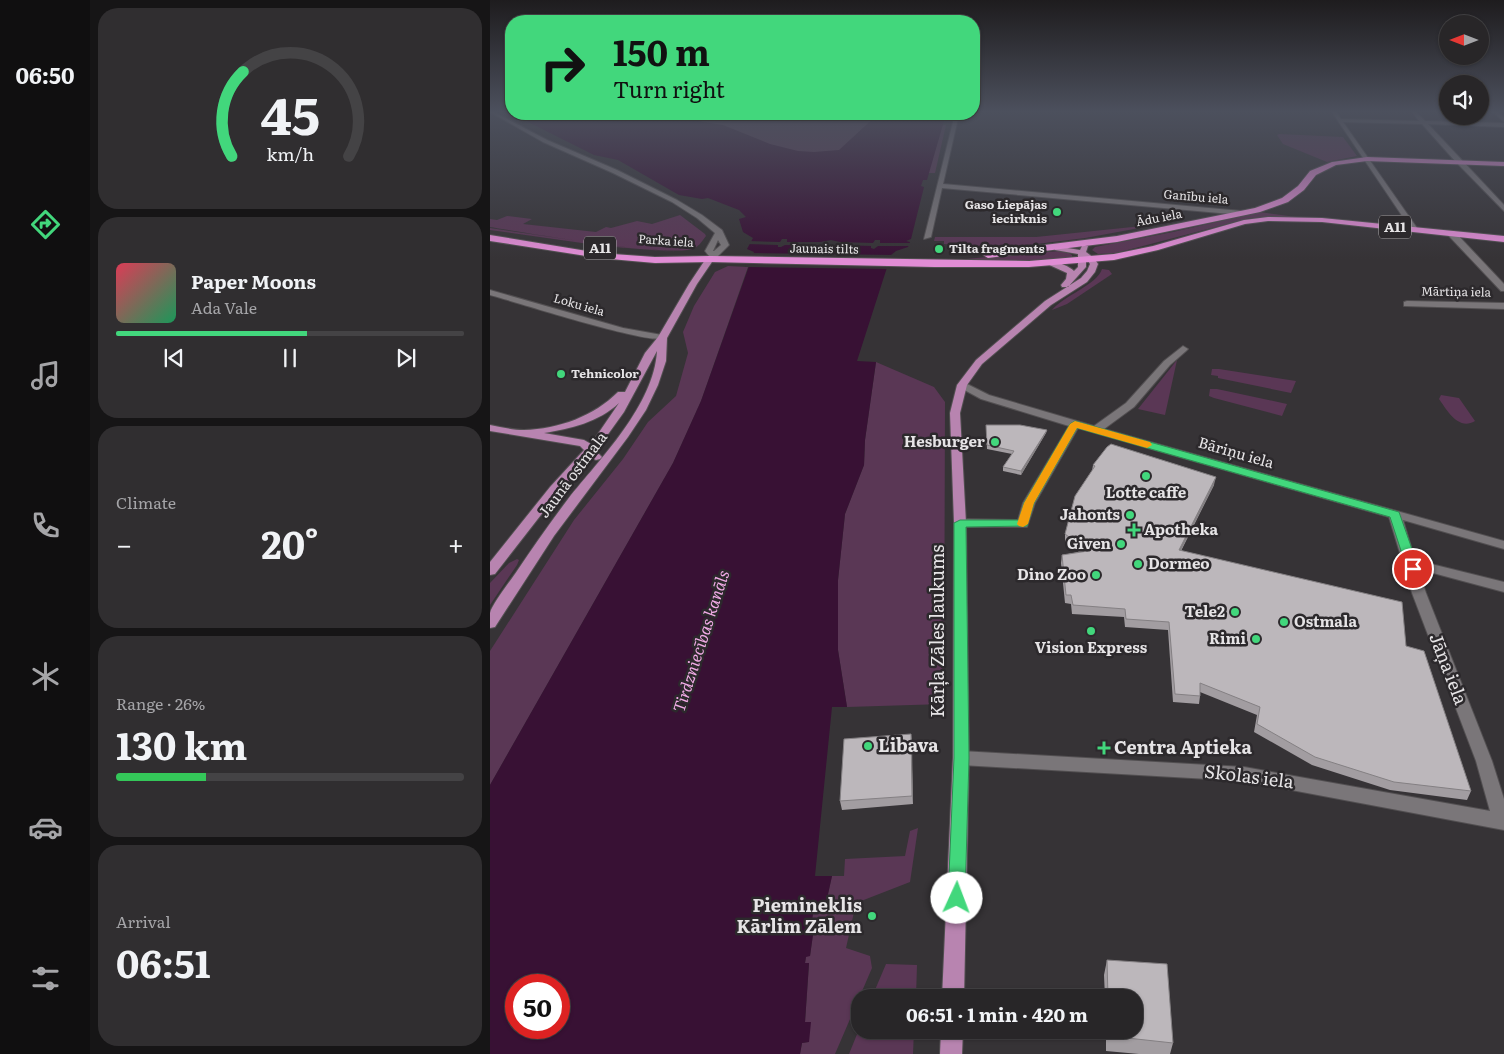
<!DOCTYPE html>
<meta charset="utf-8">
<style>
body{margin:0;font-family:Literata,serif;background:#302e30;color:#f1f3f6;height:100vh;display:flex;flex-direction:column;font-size:19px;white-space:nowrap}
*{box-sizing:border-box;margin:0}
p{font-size:16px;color:#a5a5a8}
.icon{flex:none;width:28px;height:28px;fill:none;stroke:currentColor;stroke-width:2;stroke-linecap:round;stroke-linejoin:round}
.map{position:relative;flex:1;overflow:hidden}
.side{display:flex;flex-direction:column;gap:8px;padding:8px;background:#161516;width:400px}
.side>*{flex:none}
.hud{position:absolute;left:15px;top:15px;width:475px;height:105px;border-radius:20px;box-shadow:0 1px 4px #0004,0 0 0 1px #444345;background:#42d77c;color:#111;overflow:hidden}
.needle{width:32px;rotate:270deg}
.fabs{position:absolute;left:949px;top:15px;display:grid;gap:10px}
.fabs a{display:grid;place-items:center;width:50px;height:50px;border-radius:50%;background:#282628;box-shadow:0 1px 4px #0004,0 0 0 1px #444345;font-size:25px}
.speed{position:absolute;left:15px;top:974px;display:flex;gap:10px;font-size:25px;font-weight:700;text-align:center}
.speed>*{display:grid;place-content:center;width:65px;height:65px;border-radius:50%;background:#282628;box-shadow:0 1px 4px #0004,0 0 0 1px #444345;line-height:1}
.speed .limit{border:8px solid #d22;background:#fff;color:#111}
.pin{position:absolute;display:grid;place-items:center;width:42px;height:42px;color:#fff;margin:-21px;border:2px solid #fff;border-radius:50%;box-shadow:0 1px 5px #0007}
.me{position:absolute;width:55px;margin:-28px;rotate:2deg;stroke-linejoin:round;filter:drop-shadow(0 0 4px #0008)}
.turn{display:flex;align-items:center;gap:18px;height:105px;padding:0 25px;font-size:22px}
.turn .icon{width:65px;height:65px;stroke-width:2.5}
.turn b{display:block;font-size:35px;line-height:42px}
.big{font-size:38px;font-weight:700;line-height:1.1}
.side .widget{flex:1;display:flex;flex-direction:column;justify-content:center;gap:8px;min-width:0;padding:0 18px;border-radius:20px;background:#302e30}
.side .dial{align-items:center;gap:0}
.dial svg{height:130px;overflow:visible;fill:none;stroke:#444345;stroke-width:7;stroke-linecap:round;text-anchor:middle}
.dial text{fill:#f1f3f6;stroke:none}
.song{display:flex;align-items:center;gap:15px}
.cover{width:60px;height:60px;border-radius:8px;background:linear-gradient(135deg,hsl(350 70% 55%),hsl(150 70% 35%))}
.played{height:5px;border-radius:2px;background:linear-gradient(90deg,#42d77c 55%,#444345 55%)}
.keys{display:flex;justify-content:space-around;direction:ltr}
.heat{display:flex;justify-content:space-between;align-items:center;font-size:28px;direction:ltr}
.charge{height:8px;border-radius:4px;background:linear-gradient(90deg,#34c759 26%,#444345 0)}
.trip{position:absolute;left:361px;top:989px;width:292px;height:50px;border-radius:20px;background:#282628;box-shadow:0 1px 4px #0004,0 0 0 1px #444345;font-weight:700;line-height:50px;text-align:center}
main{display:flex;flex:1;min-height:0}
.menu{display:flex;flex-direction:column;width:90px;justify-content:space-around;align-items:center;background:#100f10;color:#a5a5a8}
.menu .icon{width:35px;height:35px}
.menu .on{color:#42d77c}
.menu b{font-size:22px;color:#f1f3f6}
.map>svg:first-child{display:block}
</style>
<main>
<nav class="menu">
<b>06:50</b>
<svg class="icon on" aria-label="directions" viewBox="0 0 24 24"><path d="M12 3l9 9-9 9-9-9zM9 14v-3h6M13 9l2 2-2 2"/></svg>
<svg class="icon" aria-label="music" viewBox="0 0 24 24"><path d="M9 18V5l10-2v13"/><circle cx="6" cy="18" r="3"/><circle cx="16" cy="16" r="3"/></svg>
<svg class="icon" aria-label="phone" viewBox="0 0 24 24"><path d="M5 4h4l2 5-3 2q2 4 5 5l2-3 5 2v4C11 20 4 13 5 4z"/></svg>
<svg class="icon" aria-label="climate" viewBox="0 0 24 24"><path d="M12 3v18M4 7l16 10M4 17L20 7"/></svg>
<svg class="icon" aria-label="car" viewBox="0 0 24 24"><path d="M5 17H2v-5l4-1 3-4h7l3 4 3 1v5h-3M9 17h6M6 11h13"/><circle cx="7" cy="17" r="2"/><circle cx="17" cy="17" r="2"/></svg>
<svg class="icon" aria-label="filters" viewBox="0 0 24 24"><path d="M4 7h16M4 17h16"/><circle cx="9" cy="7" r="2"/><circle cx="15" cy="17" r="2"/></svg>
</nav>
<section class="side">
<div class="widget dial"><svg viewBox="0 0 100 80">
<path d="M14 69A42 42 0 1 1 86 69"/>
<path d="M14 69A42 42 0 0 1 21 17" stroke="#42d77c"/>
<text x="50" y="56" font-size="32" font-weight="700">45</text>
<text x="50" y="72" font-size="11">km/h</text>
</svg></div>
<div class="widget">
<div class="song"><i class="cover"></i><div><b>Paper Moons</b><p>Ada Vale</p></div></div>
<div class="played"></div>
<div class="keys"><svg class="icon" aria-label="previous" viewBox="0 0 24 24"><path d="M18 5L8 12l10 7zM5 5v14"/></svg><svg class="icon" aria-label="pause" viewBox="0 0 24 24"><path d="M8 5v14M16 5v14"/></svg><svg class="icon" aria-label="next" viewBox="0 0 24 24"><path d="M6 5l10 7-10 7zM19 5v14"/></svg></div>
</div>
<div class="widget"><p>Climate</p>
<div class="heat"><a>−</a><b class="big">20°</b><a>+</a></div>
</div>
<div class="widget"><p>Range · 26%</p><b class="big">130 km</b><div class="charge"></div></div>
<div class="widget"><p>Arrival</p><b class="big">06:51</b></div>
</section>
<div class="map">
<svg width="1014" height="1054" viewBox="0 0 1014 1054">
<rect width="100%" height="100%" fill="#363336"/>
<path fill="#5a3755" d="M59,114H452L453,125H456L445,173L206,174Z
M789,134L853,137L867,156L837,162L793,144L787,135Z
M770,212L806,217L760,218L626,253L608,254L602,250L605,247L683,232Z
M190,215L215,234L216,236C213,240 209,246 205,248C186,259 31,232 0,227V219L7,220L17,216L42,219L33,224L106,232L116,227L121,228L147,221L162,224Z
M652,226L655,227L595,238L521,247L497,248L454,244V241H444L445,237H546Z
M0,228L123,246L186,252L113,246L0,230Z
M569,251L577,252L582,255V258L557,262L451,261Z
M238,266L258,267L211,401L183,463L0,785V651L84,520L133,459L158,422L186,396L198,353L193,332L204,306L225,272Z
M612,269L619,270L622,274L577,304L562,310C573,296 607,285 612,269Z
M687,360L675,415L648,409Z
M386,362L444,387L455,402L454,704L357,707L348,650V580L355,514L374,465L375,440Z
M722,369H729L806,381L801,393L728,378V376L721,375Z
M720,389H727L797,404L792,416L724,398L719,396Z
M951,395L969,398L985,421C968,431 957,410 949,399Z
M27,559L29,560L27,565L0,605V583L19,563Z
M428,828L420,882L366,903L356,948L380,956L382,968L345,1054H310L312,1043L318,1042L320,1022H315L319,964L315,963L316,956H320L325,920H322L323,913L334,912L342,876H354L355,859L415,856L420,831Z
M396,964L427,965L426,997H382Z
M370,1027V1030H424L423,1054H359Z"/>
<path fill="#381134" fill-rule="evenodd" d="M28,114H191L213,122L233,125L280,144L308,151L324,152L349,150L388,114H456L437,180H433L431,186L434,187L421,239L416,241L420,242L418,247L406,251L401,255L367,361L386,362L375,440L374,465L355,514L348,580V650L357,707H342L325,876H342L334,912L323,913L322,920H325L320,956L316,957L315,963H319L315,1022H321L319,1042L312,1043L310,1054H0V785L183,463L211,401L264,252L257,249L263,238L253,232L249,219L256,217L249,210L218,198L212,199L189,195L128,160L104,155L40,123ZM26,985H69V1028H26Z"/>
<path fill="#363336" d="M292,239H297V242H330L341,240L350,242L383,243L385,240H390V243H422L421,246H388L384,249L381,248V246L348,245L335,248L328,245H295L291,247H288V245L256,244L258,241L290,242Z
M261,253L405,255L399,269L255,267Z"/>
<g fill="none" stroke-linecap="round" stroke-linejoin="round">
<g stroke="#524f51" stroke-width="2">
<path id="minor" d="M0,112H4L57,140L127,170L187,200L212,215L232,230L239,245L223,261H217L216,259L219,256L215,251L225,233L207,218L182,202L123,173L53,142ZM228,240L231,245L224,251H223Z
M842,112H846L851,119L929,121L922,112H926L935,121L1014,123V127L938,124L1014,205V211L965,161L932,124L853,122L927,228L921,229Z
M1003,112H1008L1014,117V122Z
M465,114H469L453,184L752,211L755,213L752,215L452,188L441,237L434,239Z
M958,231H964L1014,284V291H1011L958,235Z
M0,290L133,328L172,335L177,338C165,347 23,301 0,295Z
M917,301L1014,303V309L914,306V302Z
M693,346L698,349L696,351L680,365L644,407L614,429L1014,541V549L913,520L925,560L1014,582V592L928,569L936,593L1002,761L1014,799V830L754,781L471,765L465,763L463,758L465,753L471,751L754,767L1000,811L986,761L922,593L899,517L588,428L545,503L537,527H470L464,523L470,519L528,520L533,503L579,426L491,399L469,387V383H475L499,395L604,426L636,403L674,361Z"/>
</g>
<g stroke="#524f51" stroke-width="2">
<path id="major" d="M565,246L590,250L592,246H598L596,252L604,258L608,264L605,272L597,282L561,305L492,364L477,385L470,413L476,523L479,758L474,998H452L463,758L464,523L460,413L467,385L486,360L555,301L591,278L597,271L600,264L596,258V267L578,287H572L571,285L576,279L577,273L555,263C562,259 578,265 584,271L588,267V254L565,250Z
M217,257L224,259L207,284L177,338L176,361L168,385L156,410L138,437L64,536L5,627L0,628C0,623 0,617 0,613C2,604 21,580 27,571C43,547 60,523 78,499C110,459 164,405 167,351L134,412L106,451L112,457L110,459L106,460L100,457L68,493L5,574L0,575V562L60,487L94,450L90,446L0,431V425C11,427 23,430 34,430C69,429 104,416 128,392H135L155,353L168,337L199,284ZM129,403L101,444L94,440L54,433C80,429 109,422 129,403Z
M451,1030H473L472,1054H450Z"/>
</g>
<g stroke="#524f51" stroke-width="2">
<path id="highway" d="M877,157L1014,162V166L877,161L846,165L826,175L814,190L798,202L770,212L627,242L498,258L493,255L498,252L627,236L765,208L792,198L808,186L820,171L842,162Z
M778,217L832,218L1014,236V242L832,222L778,221L755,224L668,250L624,260L539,267H444L220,262L165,263L109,258L0,241V235L109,253L165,257L220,256L539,261L624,254L663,246L754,220Z"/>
</g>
<use href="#minor" fill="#7a7679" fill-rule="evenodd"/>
<use href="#major" fill="#b884b0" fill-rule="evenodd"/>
<use href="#highway" fill="#e18dd5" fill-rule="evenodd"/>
</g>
<path fill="#a29da1" d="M496,425L557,430L556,433L531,475L513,471V467L522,454L497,449Z
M603,465L724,485L691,551L916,646L981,791L977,800L900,790L822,765L764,732L767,715L710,692V696L709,704L683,702L678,630L635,627L634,617L582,614L581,604L575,603L571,563L572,555L589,552L575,542V534L602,471Z
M421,734L423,804L352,810L350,801Z
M617,960L683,1043L680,1054H649L616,1051V1030H645V998H615L614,975Z"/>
<path fill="#848083" d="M557,430L556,433L531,475V471Z
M726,477L724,485L687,558L689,550Z
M421,734L422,742L423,804L422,796Z"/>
<path fill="#bcb7bb" stroke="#848083" d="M496,425H530L557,430L531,471L513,467L524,451L497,445Z
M621,444L726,477L689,550L912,602L916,646L934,651L981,791L904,782L825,757L767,724L770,707L710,683V696L685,694L679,622L636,619L635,609L583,605L581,595H576L572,555L598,551L575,534L585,496L605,466L603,465L617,447Z
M421,734L422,796L350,801L354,739Z
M617,960L677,964L683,1043L619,1036V1030H645V998H618Z"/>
<linearGradient id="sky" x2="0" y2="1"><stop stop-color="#1e1c1e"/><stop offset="0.43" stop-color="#4c505d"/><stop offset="1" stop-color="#4c505d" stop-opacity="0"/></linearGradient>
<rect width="1014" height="259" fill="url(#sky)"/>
<path fill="#42d77c" stroke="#2b8c51" d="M585,421L909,512L929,569L923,573L917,569L900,517L587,428L544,503L537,526L476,527L479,758L475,898L473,904L467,906L460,904L458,898L464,758V523L470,520H529L534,503L580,424Z"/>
<path fill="#f59e0b" d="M585,421L660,442L662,445L657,448L587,428L544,503L538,524L533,527L529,526L527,524L534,503L580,424Z"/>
<g fill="#42d77c" stroke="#2c292c" stroke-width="2">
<circle cx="567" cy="212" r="5"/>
<circle cx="449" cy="249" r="5"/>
<circle cx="71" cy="374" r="5"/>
<circle cx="505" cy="442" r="5"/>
<circle cx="656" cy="476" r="5"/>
<circle cx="640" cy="515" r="5"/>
<path d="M641.5 522.5h5v5h5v5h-5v5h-5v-5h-5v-5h5z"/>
<circle cx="631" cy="544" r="5"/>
<circle cx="648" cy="564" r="5"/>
<circle cx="606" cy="575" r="5"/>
<circle cx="745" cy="612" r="5"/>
<circle cx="794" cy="622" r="5"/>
<circle cx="601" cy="631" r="5"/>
<circle cx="766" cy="639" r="5"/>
<circle cx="378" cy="746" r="5"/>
<path d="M611.5 740.5h5v5h5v5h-5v5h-5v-5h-5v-5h5z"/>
<circle cx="382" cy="916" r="5"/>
</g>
<g text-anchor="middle" stroke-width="5" stroke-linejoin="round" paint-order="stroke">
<g font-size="12" fill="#e6e4e6" stroke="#2c292c">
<text transform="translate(706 197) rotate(5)" y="4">Ganību iela</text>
<text transform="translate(669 218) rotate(-11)" y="4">Ādu iela</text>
<text transform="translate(176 241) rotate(4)" y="4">Parka iela</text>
<text transform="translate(334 249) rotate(1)" y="4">Jaunais tilts</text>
<text transform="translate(966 292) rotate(1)" y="4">Mārtiņa iela</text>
<text transform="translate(89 305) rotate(16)" y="4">Loku iela</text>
</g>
<g font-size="12" font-weight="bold" fill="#e6e4e6" stroke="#2c292c" text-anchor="start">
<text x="557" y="209" text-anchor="end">Gaso Liepājas<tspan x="557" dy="14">iecirknis</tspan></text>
<text x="459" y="253">Tilta fragments</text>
<text x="81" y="378">Tehnicolor</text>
</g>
<g fill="#2c292c" stroke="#aeacae" stroke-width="1">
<rect x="889" y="215.5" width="32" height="23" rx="4"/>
<rect x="94" y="236.5" width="32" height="23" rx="4"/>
</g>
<g font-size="14" font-weight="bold" fill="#e6e4e6">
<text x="905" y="232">A11</text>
<text x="110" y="253">A11</text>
</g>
<g font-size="15" font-weight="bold" fill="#e6e4e6" stroke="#2c292c" text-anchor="end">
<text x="495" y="447">Hesburger</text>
<text x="656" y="498" text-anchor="middle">Lotte caffe</text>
<text x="630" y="520">Jahonts</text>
<text x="654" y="535" text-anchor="start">Apotheka</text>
<text x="621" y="549">Given</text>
<text x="658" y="569" text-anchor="start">Dormeo</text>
<text x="596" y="580">Dino Zoo</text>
<text x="735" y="617">Tele2</text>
<text x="804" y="627" text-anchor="start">Ostmala</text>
<text x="756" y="644">Rimi</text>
<text x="601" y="653" text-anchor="middle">Vision Express</text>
</g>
<g font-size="15" fill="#e6e4e6" stroke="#2c292c">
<text transform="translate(746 453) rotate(16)" y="5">Bāriņu iela</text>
<text transform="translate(83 475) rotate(-53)" y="5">Jaunā ostmala</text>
</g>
<g font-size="16" font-style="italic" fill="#f1abe6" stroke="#2c292c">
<text transform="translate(211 641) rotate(-72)" y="6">Tirdzniecības kanāls</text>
</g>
<g font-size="18" fill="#e6e4e6" stroke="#2c292c">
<text transform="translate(448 631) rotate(-90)" y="6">Kārļa Zāles laukums</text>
<text transform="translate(958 669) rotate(69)" y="6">Jāņa iela</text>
<text transform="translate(759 777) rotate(7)" y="6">Skolas iela</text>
</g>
<g font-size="18" font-weight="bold" fill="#e6e4e6" stroke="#2c292c" text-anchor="start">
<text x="388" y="752">Libava</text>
<text x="624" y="754">Centra Aptieka</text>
<text x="372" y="912" text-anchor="end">Piemineklis<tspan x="372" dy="21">Kārlim Zālem</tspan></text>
</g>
</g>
</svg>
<div class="fabs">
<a><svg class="needle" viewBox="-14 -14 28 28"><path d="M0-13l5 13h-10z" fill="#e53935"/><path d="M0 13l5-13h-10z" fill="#a5a5a8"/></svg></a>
<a><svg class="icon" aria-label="sound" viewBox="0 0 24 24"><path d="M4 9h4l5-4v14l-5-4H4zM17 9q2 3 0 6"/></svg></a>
</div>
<div class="speed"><div class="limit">50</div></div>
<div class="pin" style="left:923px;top:569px;background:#d93025"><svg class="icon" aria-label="arrive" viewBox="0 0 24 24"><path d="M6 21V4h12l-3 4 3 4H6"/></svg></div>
<svg class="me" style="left:467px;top:898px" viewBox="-20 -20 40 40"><circle r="19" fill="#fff"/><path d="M0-13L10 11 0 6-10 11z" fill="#42d77c"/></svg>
<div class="trip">06:51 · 1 min · 420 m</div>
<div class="hud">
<div class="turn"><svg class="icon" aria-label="right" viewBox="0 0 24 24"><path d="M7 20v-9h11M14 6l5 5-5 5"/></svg><div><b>150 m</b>Turn right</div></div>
</div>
</div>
</main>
